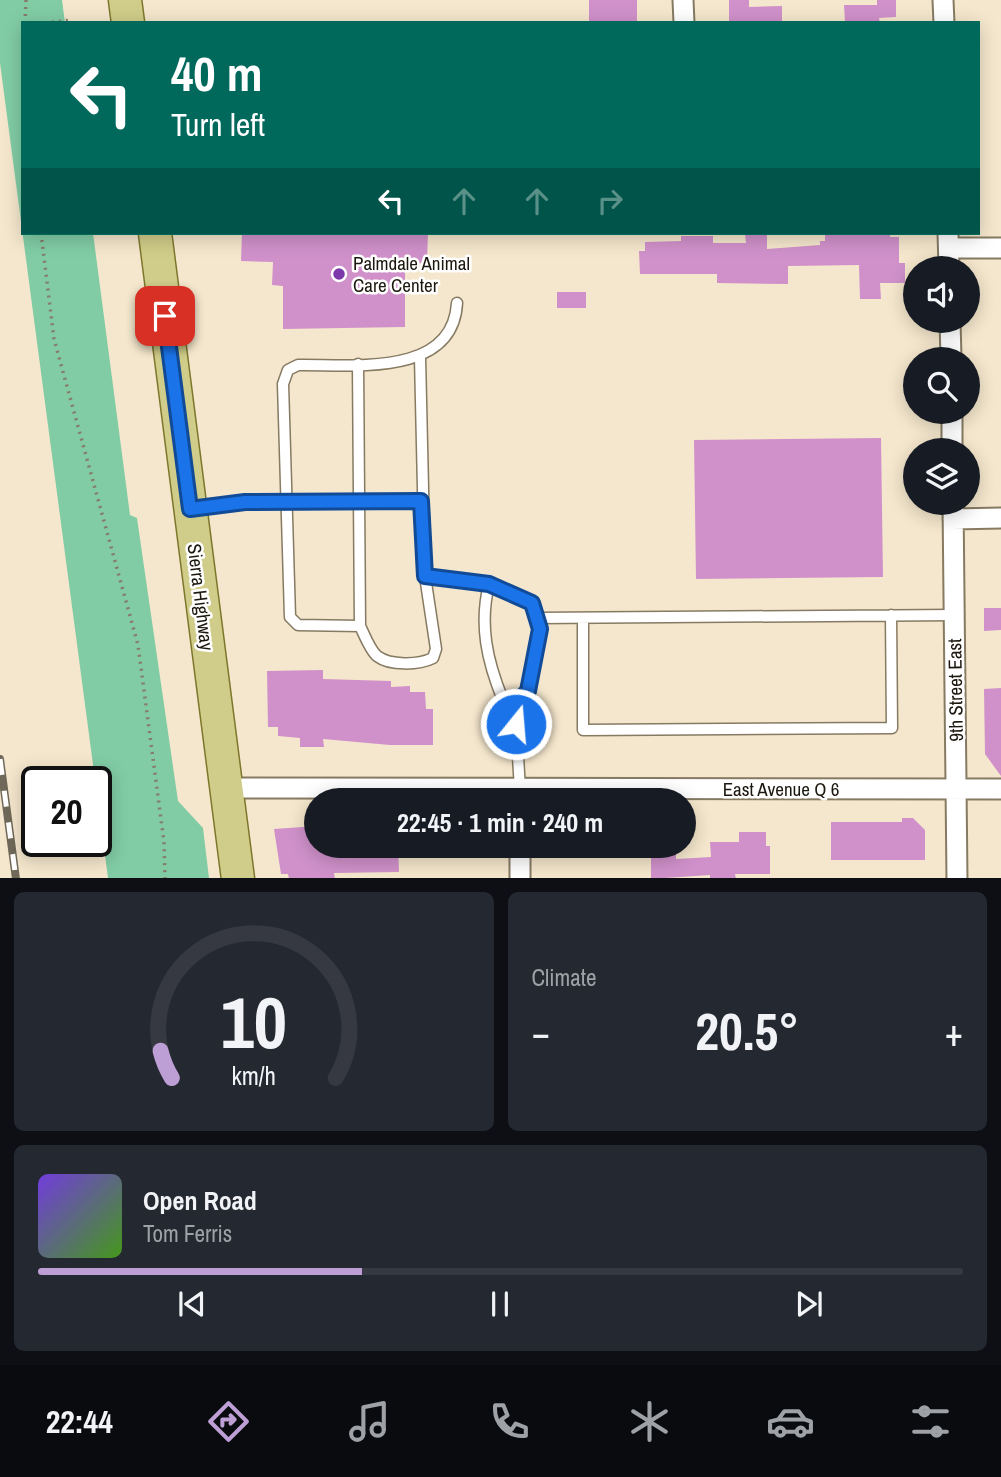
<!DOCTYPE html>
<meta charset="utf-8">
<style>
body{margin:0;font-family:"Archivo Narrow",sans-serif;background:#242831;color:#f1f3f6;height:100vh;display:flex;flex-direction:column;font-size:26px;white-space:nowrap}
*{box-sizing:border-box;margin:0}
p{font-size:23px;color:#9ea1a6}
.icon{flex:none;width:38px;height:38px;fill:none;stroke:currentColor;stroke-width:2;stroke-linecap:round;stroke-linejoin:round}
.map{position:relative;height:878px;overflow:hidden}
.drawer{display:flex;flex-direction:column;gap:14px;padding:14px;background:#0d0f14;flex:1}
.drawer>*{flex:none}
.banner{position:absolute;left:21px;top:21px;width:959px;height:214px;border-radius:0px;box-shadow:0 4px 18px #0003;background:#00695c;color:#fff;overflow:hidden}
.buttons{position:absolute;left:903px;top:256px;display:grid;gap:14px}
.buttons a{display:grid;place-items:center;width:77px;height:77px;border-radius:50%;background:#171b24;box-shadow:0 4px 18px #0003;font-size:35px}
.speed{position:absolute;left:21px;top:766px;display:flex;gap:14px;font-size:35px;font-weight:700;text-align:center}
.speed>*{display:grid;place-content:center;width:91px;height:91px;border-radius:50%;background:#171b24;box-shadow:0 4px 18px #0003;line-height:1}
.speed .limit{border:4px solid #111;border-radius:10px;background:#fff;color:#111}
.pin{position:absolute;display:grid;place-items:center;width:60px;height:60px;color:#fff;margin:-30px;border-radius:14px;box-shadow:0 4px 10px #0006}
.me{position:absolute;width:77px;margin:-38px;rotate:17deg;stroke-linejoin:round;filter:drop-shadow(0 0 5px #0008)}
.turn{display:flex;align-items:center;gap:24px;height:147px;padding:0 35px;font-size:32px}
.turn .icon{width:91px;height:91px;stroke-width:2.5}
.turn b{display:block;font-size:49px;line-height:60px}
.lanes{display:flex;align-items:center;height:66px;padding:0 35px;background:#0003;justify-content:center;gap:35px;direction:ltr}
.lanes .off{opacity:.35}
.big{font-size:52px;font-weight:700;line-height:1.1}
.drawer .widget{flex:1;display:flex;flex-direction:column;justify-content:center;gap:10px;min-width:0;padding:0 24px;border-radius:10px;background:#242831}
.drawer .dial{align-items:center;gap:0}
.dial svg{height:182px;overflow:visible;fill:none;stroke:#363941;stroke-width:7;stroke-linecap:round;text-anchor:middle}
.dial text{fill:#f1f3f6;stroke:none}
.song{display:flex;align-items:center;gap:21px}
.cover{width:84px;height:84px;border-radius:10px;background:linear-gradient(135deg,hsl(260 70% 55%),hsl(100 70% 35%))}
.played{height:7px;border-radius:4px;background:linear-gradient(90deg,#bd9fd5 35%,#363941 35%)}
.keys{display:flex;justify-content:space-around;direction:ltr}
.heat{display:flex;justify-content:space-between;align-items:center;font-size:38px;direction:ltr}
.drawer .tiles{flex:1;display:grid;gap:14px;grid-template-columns:1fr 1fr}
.widget:last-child{grid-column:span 2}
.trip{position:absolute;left:304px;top:788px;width:392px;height:70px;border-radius:35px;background:#171b24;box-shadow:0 4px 18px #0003;font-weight:700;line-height:70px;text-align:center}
.tabs{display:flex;height:112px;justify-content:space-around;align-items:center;background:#090b0e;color:#9ea1a6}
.tabs .icon{width:49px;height:49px}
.tabs .selected{color:#bd9fd5}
.tabs b{font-size:32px;color:#f1f3f6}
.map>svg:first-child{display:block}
</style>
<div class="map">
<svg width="1001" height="879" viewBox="0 0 1001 879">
<rect width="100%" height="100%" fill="#f5e7cd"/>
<path fill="#81cca5" d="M0,0H62L65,23H23V233H93L130,515L137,518L178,801L203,828L209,878H108L0,63Z"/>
<path fill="#d091ca" d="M589,0H637V21L589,23Z
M729,0H749V7L782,6V23H729Z
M877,0H896V17L879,18L880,23H845L844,5H877Z
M242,233H428L427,263L405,264V327L283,329V286L272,285L273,262L241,261Z
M767,233V249L820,245V241H825V234L890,233V237H899V263H905V283H880L881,299H860L859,265L788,266V284L717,283V274H640L639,251H645V242L681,241V236H713V243H746L745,234Z
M557,292H586V308H557Z
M881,438L883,577L696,579L694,440Z
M984,608H1001V630L984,631Z
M323,670V679L391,681V687L410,686V692H425L426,709H433V745H390L323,739L324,747H300V738L278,736V727H268L267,671Z
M1001,688V776L985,754L984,689Z
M902,818H913L925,830V860H831V822H902Z
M317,826V845H398L399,872L334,873L335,879H289L288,874H281L274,829Z
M739,832H766V846H770V874H735L736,879H710V875L651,879V845H676V859L711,857L710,842H739Z"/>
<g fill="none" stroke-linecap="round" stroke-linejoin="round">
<g stroke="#867a62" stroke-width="13">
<path id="service" d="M358,364L360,626C364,634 370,650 377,656C390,666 419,665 433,658L436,649L425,576L420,357
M194,509L245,502L421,501
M425,576L489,584L532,603L540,629L528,691L515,705L503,700C487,661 479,625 489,584
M537,618L955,615
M583,618V730L892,728L891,615
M360,626L298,625L290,617L283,384L288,370L298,365C351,364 453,378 457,303
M515,705L520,790"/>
</g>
<g stroke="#867a62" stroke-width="23">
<path id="minor" d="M683,0L684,23
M943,0L944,23
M948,233L949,268
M949,248H1001
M950,320L951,359
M952,411V450
M953,502L957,879
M953,519L1001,518
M225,788L1001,789
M520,845V879"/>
</g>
<g stroke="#7d772c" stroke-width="35">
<path id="primary" d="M125,0L128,23
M155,233L238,879"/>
</g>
<path stroke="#857c6b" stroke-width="3.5" stroke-dasharray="2 5" stroke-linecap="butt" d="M25,23L26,0
M45,23L71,20
M41,233L54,339L138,645L164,842L165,879"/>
<use href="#service" stroke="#fff" stroke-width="10"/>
<use href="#minor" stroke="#fff" stroke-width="19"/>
<use href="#primary" stroke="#d0cc89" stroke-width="32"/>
<g stroke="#706858" stroke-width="8">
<path id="rail" d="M0,759L16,879"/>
</g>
<use href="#rail" stroke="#fff" stroke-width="5" stroke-dasharray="16" stroke-linecap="butt"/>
</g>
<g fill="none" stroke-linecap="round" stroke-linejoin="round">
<g stroke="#114b97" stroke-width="18">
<path id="route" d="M165,316L190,509L245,502L421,501L425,576L489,584L532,603L540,629L528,691L515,705L516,724"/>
</g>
<use href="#route" stroke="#1a73e8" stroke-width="12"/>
</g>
<circle fill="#7d38ac" stroke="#fff" stroke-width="2.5" cx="339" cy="274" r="7"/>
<g text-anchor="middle" stroke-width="5" stroke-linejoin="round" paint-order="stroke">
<g font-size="19" fill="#1d180f" stroke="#fff" text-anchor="start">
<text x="353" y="270">Palmdale Animal<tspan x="353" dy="22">Care Center</tspan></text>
</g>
<g font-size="19" fill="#1d180f" stroke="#fff">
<text transform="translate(201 597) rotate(83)" y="7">Sierra Highway</text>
<text transform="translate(955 690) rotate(-91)" y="7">9th Street East</text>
<text x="781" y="796">East Avenue Q 6</text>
</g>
</g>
</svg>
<div class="buttons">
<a><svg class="icon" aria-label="sound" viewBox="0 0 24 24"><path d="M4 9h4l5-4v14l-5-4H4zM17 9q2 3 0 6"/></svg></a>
<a><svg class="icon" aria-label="search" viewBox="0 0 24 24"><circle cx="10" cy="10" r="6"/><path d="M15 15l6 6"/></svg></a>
<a><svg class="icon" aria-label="layers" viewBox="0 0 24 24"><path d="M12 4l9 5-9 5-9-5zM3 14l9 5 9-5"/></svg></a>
</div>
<div class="speed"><div class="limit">20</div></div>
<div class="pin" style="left:165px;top:316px;background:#d93025"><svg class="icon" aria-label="arrive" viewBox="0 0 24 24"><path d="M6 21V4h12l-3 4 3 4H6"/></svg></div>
<svg class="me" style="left:516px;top:724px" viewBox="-20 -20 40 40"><circle r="17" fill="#1a73e8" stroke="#fff" stroke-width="3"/><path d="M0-11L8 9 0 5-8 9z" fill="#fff"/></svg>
<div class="trip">22:45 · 1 min · 240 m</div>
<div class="banner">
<div class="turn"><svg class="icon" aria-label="left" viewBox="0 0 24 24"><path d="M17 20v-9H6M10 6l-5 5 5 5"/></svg><div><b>40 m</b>Turn left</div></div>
<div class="lanes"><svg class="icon" aria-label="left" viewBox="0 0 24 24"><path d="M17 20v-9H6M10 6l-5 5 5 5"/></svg><svg class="icon off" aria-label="ahead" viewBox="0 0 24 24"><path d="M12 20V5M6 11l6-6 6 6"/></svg><svg class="icon off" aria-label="ahead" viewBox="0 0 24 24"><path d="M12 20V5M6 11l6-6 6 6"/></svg><svg class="icon off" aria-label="right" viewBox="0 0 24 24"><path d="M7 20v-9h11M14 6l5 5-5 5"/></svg></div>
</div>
</div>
<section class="drawer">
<div class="tiles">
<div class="widget dial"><svg viewBox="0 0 100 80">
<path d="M14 69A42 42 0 1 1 86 69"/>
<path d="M14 69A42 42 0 0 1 9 57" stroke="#bd9fd5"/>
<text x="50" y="56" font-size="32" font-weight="700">10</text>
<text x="50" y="72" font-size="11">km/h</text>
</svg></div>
<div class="widget"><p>Climate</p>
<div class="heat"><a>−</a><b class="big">20.5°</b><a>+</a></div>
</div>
<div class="widget">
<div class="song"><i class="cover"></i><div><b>Open Road</b><p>Tom Ferris</p></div></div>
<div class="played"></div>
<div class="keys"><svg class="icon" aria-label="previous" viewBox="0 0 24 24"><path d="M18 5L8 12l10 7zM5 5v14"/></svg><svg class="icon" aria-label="pause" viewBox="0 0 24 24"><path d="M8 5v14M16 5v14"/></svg><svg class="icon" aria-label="next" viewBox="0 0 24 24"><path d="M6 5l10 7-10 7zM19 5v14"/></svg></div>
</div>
</div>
</section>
<nav class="tabs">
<b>22:44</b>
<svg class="icon selected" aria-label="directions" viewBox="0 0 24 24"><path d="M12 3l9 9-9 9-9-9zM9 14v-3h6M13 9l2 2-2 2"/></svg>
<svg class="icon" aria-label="music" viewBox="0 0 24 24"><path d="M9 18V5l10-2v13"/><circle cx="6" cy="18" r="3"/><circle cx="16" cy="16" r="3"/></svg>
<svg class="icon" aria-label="phone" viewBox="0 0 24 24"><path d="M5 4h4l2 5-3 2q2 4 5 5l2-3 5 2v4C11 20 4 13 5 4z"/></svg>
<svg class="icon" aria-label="climate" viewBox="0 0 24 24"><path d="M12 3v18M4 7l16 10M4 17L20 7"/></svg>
<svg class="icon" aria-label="car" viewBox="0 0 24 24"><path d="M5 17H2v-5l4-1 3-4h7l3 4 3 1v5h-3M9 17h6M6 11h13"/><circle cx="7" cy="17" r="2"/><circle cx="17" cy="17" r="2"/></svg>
<svg class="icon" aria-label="filters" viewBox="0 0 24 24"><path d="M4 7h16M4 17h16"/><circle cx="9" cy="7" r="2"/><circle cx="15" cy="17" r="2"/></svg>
</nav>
